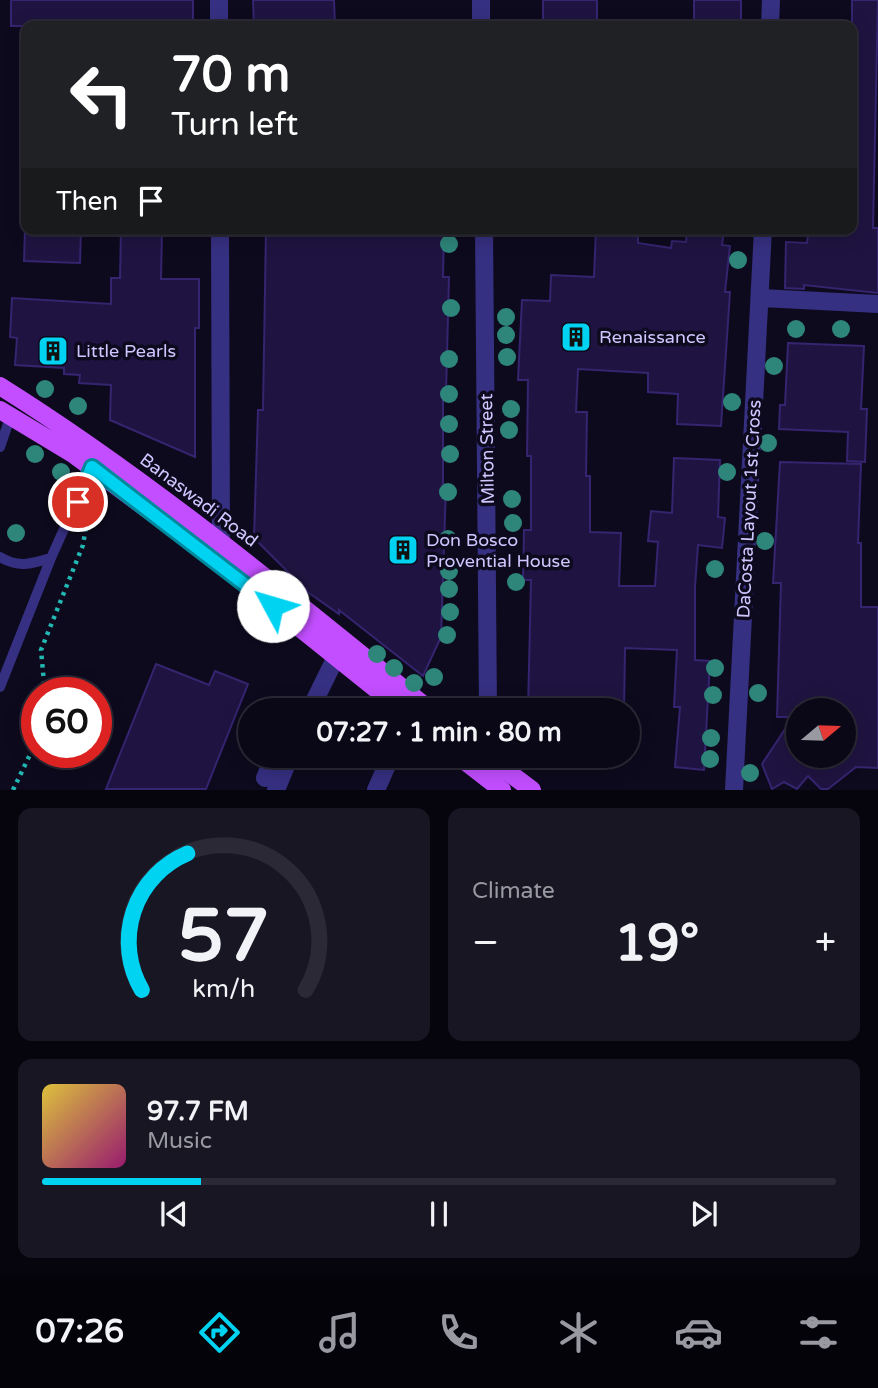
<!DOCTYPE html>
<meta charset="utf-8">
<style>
body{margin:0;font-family:"Varela Round",sans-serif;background:#181623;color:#f1f3f6;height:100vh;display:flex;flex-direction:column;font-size:26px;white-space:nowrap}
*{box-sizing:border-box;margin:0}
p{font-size:23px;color:#999aa1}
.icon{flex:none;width:38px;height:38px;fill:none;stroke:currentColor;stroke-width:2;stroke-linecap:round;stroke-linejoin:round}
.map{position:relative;height:790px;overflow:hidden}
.drawer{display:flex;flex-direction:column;gap:18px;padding:18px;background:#06040c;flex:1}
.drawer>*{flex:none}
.guide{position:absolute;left:21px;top:21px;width:836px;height:214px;border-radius:14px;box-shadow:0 4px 18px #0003,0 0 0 2px #2a2935;background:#202124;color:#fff;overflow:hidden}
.needle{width:46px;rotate:71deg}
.tools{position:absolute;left:786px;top:698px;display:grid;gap:14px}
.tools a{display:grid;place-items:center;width:70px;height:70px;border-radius:50%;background:#0a0816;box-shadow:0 4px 18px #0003,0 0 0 2px #2a2935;font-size:35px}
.speed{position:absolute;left:21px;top:677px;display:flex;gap:14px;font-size:35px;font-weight:700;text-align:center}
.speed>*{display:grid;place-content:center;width:91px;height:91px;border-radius:50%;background:#0a0816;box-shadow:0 4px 18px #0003,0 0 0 2px #2a2935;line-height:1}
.speed .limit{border:10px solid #d22;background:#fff;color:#111}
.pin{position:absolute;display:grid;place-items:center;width:60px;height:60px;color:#fff;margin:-30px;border:4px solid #fff;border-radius:50%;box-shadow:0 2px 7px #0007}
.me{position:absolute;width:77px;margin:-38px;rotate:309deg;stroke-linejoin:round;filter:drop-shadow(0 0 5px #0008)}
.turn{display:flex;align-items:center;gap:24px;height:147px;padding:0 35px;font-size:32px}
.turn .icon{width:91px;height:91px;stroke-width:2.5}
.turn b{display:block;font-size:49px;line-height:60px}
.then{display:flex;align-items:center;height:66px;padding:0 35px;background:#0003;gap:14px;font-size:26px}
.big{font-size:52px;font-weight:800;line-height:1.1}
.drawer .tile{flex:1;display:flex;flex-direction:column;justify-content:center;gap:10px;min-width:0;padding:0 24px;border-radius:14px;background:#181623}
.drawer .dial{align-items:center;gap:0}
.dial svg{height:182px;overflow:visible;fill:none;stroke:#2a2935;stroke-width:7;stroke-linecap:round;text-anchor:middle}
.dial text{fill:#f1f3f6;stroke:none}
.song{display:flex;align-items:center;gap:21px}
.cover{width:84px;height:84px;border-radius:10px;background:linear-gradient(135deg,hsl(50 70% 55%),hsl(320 70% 35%))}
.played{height:7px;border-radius:4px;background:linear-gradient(90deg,#00d3f2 20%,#2a2935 20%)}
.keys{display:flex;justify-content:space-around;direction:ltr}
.heat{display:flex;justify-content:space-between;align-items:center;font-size:38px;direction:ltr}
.drawer .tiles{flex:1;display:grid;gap:18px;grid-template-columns:1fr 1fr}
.tile:last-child{grid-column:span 2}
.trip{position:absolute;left:238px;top:698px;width:402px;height:70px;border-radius:35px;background:#0a0816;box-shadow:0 4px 18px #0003,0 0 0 2px #2a2935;font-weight:800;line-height:70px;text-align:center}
.dock{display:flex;height:112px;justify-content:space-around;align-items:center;background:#040309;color:#999aa1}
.dock .icon{width:49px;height:49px}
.dock .current{color:#00d3f2}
.dock b{font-size:32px;color:#f1f3f6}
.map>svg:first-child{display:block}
</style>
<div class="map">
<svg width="878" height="790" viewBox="0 0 878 790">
<rect width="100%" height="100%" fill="#0e0a1e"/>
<path fill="#1f1441" stroke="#35246f" stroke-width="2" fill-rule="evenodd" d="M11,0H193V26H11Z
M253,0H334L335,26H254Z
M543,0H597V26H543Z
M694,0H741V26H694Z
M852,0H878L873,228H878V293L804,285V289L785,288L786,242L807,243L808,234L843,236V229H852Z
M25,229H81L80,263L24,261Z
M121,229H162L161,279H199V328H195V457L110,420L111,385L79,383L80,375L64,374V368L15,365L17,338L10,337L12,298L111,304V278H120Z
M266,229H444L443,277H449L446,393H443V484L446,485L441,637L423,676L339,610V614L309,593L254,538L258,410H263Z
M596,229H638V243L671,248L672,241L686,242L687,229H724L722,245L730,246L725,292H730L721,426L677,424L678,394L648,392V373L578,369L576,412H587L586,476H590V532L621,533L619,586H655L658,542L648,541L651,511L672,513L674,458L720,460L718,517L725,518L722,548L698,545L695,587V660L710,661L704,770L675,767L680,707H674L677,650L625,648L624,710H528L531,580H523L524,530H531V456H527L528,380H518L522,300L550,301L551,275L594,277Z
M788,343L864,346L861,409H867L865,462L847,461L848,432L779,429L780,405H785Z
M780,462L861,464L858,543H861V607H878V768L856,767L828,789H821L808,776L797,789L784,782L772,789L762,764L793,717H777L781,583H773ZM798,710H844V756H798Z
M156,664L209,685L215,671L248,684L206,789H106Z"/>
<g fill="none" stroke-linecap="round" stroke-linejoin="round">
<path stroke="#22b8b4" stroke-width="4.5" stroke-dasharray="3.5 5" stroke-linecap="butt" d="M45,693L41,650L83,545L86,526
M13,790L37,740"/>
<path stroke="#363082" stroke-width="10" d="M0,447L11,415
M0,557C18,568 31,564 51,558
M0,687L51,558L93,464"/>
<path stroke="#363082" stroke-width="18" d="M219,0V26
M481,0V26
M770,26L771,0
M220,229L221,541
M484,229L488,710
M761,298L878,304
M310,710L336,657
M265,778L274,756
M276,790L290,756
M376,790L391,756
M734,790L763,229"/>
<path stroke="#c24eff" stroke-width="18" d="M0,386C153,482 290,597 430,710
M0,410L73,454L209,555L402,710
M458,756L502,790
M487,756L532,790"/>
</g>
<g fill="#2e857a">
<circle cx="449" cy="244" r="9"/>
<circle cx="738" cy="260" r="9"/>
<circle cx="451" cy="308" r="9"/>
<circle cx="506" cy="317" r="9"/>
<circle cx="796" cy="329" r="9"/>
<circle cx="841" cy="329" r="9"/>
<circle cx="506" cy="335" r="9"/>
<circle cx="507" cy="357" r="9"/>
<circle cx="449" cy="359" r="9"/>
<circle cx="774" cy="366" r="9"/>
<circle cx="45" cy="389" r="9"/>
<circle cx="449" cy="394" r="9"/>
<circle cx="732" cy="402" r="9"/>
<circle cx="78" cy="406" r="9"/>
<circle cx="511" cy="409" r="9"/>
<circle cx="449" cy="424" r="9"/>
<circle cx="509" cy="430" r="9"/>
<circle cx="768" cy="443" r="9"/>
<circle cx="35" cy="454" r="9"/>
<circle cx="450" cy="454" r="9"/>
<circle cx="61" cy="472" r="9"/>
<circle cx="727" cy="472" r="9"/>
<circle cx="448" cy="492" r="9"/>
<circle cx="512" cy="499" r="9"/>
<circle cx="513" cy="523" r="9"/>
<circle cx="16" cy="533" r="9"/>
<circle cx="448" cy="539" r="9"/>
<circle cx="765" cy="541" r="9"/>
<circle cx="715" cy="569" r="9"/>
<circle cx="449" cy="571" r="9"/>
<circle cx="516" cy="582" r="9"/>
<circle cx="449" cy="589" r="9"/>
<circle cx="450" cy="612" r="9"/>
<circle cx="447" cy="635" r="9"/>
<circle cx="377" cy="654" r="9"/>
<circle cx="394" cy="668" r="9"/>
<circle cx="715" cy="668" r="9"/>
<circle cx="434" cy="677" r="9"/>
<circle cx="414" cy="683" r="9"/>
<circle cx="758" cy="693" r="9"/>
<circle cx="713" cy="695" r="9"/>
<circle cx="711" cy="738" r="9"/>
<circle cx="710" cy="759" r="9"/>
<circle cx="750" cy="773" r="9"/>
</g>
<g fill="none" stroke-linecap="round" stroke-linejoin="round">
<g stroke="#00899d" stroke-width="18">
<path id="route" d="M78,502L92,467L273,606"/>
</g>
<use href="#route" stroke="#00d3f2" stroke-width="12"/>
</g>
<defs>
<g id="building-square" transform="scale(1.575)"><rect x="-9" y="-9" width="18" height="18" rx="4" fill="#00d3f2" stroke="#0e0a1e"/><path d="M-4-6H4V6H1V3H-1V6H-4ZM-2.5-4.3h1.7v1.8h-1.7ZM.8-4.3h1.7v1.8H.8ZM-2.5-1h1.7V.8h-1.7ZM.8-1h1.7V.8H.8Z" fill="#111"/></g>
</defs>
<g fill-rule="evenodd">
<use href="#building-square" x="576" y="337"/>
<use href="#building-square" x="53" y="351"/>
<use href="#building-square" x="403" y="550"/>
</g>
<g text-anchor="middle" stroke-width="7" stroke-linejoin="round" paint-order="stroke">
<g font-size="18" fill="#cfc7ff" stroke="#0e0a1e" text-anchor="start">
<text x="599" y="343">Renaissance</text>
<text x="76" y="357">Little Pearls</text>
<text x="426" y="546">Don Bosco<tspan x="426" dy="21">Provential House</tspan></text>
</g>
<g font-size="18" fill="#cfc7ff" stroke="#0e0a1e">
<text transform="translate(487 449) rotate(-91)" y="6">Milton Street</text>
<text transform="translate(199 500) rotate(37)" y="6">Banaswadi Road</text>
<text transform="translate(749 509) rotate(-87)" y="6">DaCosta Layout 1st Cross</text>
</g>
</g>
</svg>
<div class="tools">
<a><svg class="needle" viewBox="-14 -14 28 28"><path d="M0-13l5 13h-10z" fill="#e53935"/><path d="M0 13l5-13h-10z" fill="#999aa1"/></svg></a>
</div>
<div class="speed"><div class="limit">60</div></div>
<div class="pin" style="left:78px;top:502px;background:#d93025"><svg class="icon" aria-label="arrive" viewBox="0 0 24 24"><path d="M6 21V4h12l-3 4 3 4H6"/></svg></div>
<svg class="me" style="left:273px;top:606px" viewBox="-20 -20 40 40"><circle r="19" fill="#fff"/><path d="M0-13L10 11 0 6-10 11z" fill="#00d3f2"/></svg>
<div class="trip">07:27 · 1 min · 80 m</div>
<div class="guide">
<div class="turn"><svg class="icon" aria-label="left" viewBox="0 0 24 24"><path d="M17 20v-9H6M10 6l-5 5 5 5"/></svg><div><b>70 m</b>Turn left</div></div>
<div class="then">Then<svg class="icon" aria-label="arrive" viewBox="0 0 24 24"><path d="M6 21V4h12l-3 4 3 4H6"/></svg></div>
</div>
</div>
<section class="drawer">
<div class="tiles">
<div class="tile dial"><svg viewBox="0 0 100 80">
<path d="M14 69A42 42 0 1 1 86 69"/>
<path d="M14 69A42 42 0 0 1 34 9" stroke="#00d3f2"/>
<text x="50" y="56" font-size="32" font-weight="700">57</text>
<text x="50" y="72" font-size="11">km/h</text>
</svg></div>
<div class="tile"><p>Climate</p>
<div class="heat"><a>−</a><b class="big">19°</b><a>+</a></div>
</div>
<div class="tile">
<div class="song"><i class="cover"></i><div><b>97.7 FM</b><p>Music</p></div></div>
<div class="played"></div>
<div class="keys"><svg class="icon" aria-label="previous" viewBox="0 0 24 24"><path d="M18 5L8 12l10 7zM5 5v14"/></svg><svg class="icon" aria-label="pause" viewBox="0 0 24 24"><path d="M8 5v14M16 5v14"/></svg><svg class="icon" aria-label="next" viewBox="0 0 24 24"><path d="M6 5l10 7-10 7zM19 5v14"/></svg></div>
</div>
</div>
</section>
<nav class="dock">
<b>07:26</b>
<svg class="icon current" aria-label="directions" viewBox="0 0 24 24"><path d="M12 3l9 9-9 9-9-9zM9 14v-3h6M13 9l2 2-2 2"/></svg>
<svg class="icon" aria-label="music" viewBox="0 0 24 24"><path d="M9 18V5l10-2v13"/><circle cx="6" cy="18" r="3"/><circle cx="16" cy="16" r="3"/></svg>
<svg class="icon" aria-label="phone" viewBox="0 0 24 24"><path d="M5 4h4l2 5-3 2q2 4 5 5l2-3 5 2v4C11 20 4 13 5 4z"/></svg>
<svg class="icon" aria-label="climate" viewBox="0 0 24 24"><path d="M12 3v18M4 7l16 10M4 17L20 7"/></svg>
<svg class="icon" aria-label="car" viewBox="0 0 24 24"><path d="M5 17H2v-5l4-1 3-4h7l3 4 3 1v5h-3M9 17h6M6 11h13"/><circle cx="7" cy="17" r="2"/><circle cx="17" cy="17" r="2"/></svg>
<svg class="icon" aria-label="filters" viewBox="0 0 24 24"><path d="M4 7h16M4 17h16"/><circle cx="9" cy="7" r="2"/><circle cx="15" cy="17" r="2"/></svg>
</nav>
